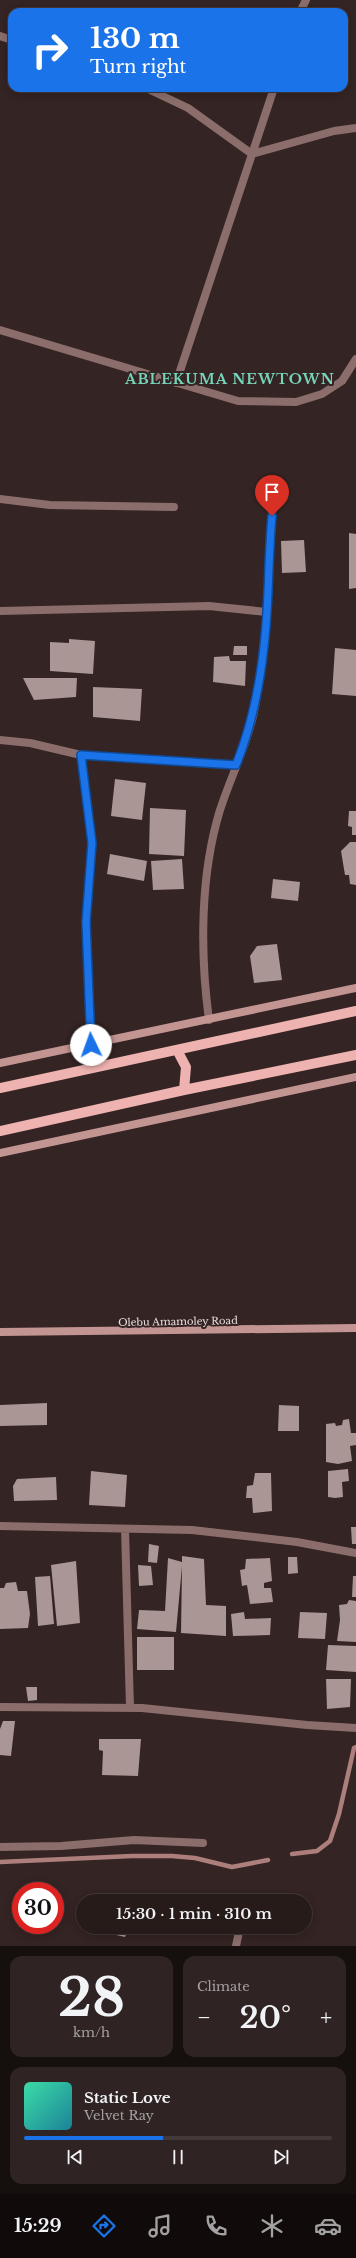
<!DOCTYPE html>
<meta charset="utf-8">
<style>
body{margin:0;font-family:"Libre Baskerville",serif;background:#2f2423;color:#f1f3f6;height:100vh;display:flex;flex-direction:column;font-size:15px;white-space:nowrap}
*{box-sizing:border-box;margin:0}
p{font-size:13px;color:#a4a1a2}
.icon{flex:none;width:22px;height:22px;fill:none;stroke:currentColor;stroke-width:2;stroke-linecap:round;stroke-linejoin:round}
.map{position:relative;height:1946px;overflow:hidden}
.panel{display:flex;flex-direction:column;gap:10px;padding:10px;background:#150f0e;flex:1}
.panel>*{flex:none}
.banner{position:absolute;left:8px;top:8px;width:340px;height:84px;border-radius:12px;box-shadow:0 2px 10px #0003,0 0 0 1px #433939;background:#1a73e8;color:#fff;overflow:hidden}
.speed{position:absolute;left:12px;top:1882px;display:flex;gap:8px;font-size:20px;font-weight:700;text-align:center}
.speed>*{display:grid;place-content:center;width:52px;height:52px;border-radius:50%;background:#271b1a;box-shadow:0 2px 10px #0003,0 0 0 1px #433939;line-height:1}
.speed .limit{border:6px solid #d22;background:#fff;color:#111}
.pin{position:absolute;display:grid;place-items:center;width:34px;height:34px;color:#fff;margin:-41px -17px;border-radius:50% 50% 50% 0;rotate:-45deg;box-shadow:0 0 4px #0007}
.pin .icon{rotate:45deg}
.me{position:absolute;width:44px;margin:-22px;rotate:357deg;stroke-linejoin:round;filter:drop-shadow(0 0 3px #0008)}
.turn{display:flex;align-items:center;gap:14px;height:84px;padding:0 16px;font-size:18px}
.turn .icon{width:52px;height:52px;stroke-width:2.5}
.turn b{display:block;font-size:28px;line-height:34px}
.big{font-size:30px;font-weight:600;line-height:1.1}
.panel .card{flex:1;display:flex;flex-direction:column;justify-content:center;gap:6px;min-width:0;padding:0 14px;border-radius:12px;background:#2f2423}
.panel .dial{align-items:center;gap:0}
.dial b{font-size:52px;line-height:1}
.song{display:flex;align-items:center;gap:12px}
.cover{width:48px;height:48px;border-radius:6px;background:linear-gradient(135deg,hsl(160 70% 55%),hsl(190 70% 35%))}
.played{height:4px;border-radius:2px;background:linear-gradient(90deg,#1a73e8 45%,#433939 45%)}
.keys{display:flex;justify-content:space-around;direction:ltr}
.heat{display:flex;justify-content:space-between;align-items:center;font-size:22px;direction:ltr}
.panel .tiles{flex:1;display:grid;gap:10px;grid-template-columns:1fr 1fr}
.card:last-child{grid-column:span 2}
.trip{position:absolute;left:76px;top:1894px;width:236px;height:40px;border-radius:20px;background:#271b1a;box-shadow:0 2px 10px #0003,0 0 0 1px #433939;font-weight:600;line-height:40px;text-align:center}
.menu{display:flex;height:64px;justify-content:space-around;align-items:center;background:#100b0a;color:#a4a1a2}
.menu .icon{width:28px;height:28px}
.menu .on{color:#1a73e8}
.menu b{font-size:18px;color:#f1f3f6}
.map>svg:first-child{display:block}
</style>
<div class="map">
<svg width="356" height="1946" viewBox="0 0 356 1946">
<rect width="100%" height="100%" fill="#342423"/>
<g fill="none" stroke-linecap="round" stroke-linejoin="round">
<path stroke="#ad7f7c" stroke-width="4.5" d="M292,1854L317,1851L330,1841L339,1814L354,1748L356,1747
M0,1862L132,1856H172L195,1858L232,1867L268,1860"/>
</g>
<path fill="#aa9694" d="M349,533L356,534V588L349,589Z
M304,540L306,572L282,573L281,541Z
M69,639L95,641L93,674L50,671V642L69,643Z
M234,646H247V655H233Z
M335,648L356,650V696L332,694Z
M229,656L230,661H246L245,686L213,682L214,657Z
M23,678H77L76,697L34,700Z
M93,687L142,689L140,721L93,717Z
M115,779L146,783L142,820L111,816Z
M150,808L186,810L184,856L149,854Z
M349,811H356V835H352V827L348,826Z
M350,842H356V885L350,884L349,875H345L341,851Z
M110,854L147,861L144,881L107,874Z
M182,859L184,889L153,890L151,861Z
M273,879L300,882L298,901L271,898Z
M277,944L282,980L254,983L250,956L257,946Z
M47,1403V1425L0,1426V1405Z
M279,1405L299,1406V1431H278Z
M349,1419L351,1433H356V1445L350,1446L352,1461L338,1464L326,1462V1424L335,1423L336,1426L342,1425L343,1420Z
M348,1469L349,1481L342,1482L343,1497L335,1498L328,1497V1471Z
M91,1471L127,1475L125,1507L89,1505Z
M255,1473H271L272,1511L253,1513L252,1498H246L247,1486L253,1485Z
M56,1477L57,1500L14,1501L13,1486L17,1479Z
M351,1527H356V1544H352Z
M149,1544L159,1546L157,1563L148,1562Z
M182,1556L204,1559L206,1605L226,1606V1636L181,1633L182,1566L176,1632L137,1629L139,1610L165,1611L168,1558L182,1562Z
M288,1557H297L298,1573L288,1574Z
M270,1558L272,1581L264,1583V1588H271L273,1602L250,1604L247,1585L242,1586L240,1570L245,1569L246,1559Z
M76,1561L80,1623L57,1626L51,1565Z
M138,1565L151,1566L153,1585L139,1586Z
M50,1576L54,1624L38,1626L35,1577Z
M353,1576H356V1597H352Z
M16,1582L18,1591H27L30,1614L28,1628L0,1629V1588H4L6,1583Z
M349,1600L356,1601V1642L337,1641L340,1620L339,1605L347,1604Z
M244,1612L245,1619L271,1618L270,1635L233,1636L231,1614Z
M300,1612L327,1613L325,1639L298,1638Z
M137,1637H174V1670H137Z
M328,1645L356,1646V1672L326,1670Z
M326,1679H351L350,1707L327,1709Z
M26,1687H37V1700L28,1701Z
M3,1721H15L11,1756L0,1755V1729Z
M99,1739H141L138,1776L102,1775L103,1751L99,1750Z
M91,1927H129L125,1937L90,1929Z"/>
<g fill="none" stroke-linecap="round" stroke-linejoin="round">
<path stroke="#8b6e6c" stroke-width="8" d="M300,12L306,0
M0,36L12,40
M146,88L188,108L252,154L334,131L356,128
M0,330L238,401L296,402L322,394L342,381L356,359
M176,383L274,88
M0,499L50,505L174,507
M0,611L209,606L267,612
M0,740L30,743L81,755L236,765
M81,755L92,843L86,923L91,1045
M209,1020C200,953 200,875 220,810C231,776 248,743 255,707C260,676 265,643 267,612C270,575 269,539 273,503
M0,1526L192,1530L297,1542L356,1553
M125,1529L130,1708
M0,1707L142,1708L307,1725L356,1728
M0,1847L61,1846L134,1840L203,1843
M236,1946L240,1927"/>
<path stroke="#c39592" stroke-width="8" d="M0,1063L356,988
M0,1153L356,1077
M0,1332L356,1328"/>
<path stroke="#eeb3b0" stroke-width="10" d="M177,1050L186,1067L184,1090
M0,1088L356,1011
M0,1131L184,1090L356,1055"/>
</g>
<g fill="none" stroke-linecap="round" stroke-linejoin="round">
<g stroke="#114b97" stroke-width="10">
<path id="route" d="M91,1045L86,922L92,843L81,755L236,765C255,718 264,662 267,611C269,579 269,548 272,516"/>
</g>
<use href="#route" stroke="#1a73e8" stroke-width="7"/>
</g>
<g text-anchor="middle" stroke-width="4" stroke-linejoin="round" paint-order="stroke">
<g font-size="10" fill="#ebe0df" stroke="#342423">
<text transform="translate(178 1321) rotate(-1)" y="4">Olebu Amamoley Road</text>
</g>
<g font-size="14" font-weight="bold" letter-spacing="1" fill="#75d4b9" stroke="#342423">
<text x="230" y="384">ABLEKUMA NEWTOWN</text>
</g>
</g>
</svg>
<div class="speed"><div class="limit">30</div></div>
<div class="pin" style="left:272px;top:516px;background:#d93025"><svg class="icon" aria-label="arrive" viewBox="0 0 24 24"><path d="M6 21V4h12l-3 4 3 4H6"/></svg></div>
<svg class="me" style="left:91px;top:1045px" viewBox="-20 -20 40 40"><circle r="19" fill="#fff"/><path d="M0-13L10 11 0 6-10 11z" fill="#1a73e8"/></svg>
<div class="trip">15:30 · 1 min · 310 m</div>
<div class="banner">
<div class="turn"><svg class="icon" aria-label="right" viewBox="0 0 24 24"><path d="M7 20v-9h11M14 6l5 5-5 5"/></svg><div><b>130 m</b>Turn right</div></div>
</div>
</div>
<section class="panel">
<div class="tiles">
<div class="card dial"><b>28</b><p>km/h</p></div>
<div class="card"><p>Climate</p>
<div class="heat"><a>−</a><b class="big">20°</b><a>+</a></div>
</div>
<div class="card">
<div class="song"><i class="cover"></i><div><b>Static Love</b><p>Velvet Ray</p></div></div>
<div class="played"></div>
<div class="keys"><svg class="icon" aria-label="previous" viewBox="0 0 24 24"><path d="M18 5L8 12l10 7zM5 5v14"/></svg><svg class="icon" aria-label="pause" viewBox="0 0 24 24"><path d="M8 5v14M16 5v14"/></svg><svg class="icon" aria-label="next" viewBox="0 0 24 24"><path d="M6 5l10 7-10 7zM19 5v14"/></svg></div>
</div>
</div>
</section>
<nav class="menu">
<b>15:29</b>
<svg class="icon on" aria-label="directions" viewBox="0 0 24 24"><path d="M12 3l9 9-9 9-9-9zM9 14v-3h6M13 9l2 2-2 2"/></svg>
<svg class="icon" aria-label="music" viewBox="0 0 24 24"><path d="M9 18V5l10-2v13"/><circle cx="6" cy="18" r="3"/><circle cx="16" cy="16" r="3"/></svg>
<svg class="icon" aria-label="phone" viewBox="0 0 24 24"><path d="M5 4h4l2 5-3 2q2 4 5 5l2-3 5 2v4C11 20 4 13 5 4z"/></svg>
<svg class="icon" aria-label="climate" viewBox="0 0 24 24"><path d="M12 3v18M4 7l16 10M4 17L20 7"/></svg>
<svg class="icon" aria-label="car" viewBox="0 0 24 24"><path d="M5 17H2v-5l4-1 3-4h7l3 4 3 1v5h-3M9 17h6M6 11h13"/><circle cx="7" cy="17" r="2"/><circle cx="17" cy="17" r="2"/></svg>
</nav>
